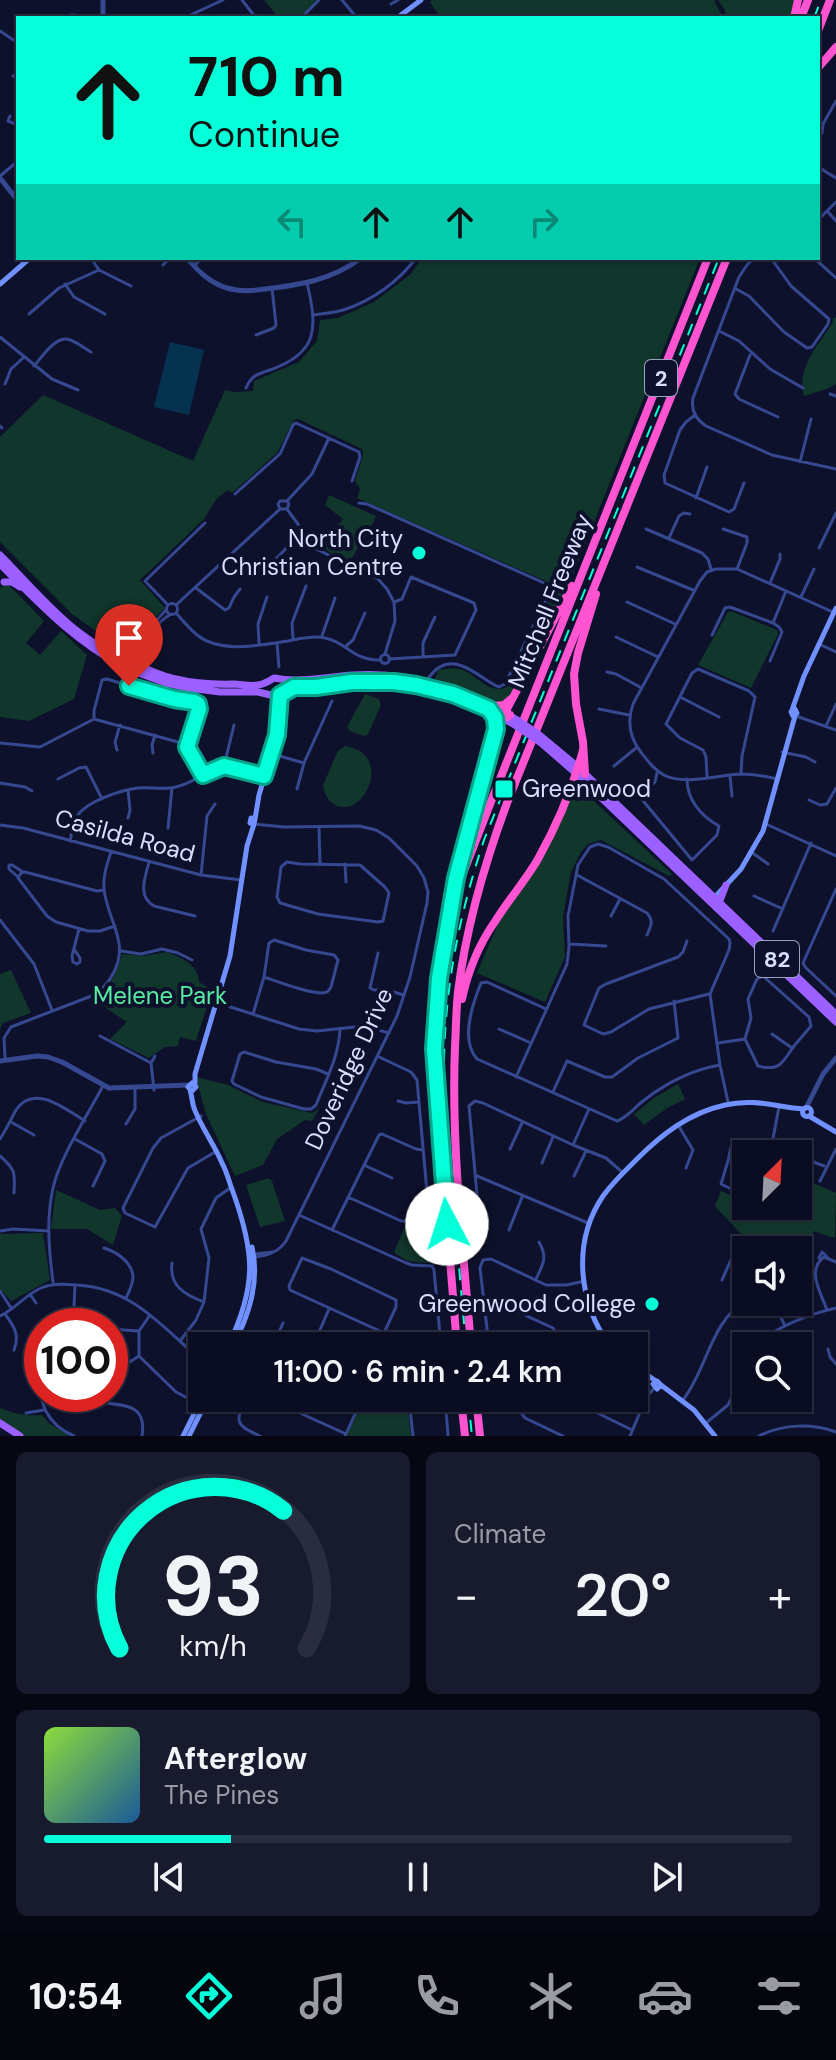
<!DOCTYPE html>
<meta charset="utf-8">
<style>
body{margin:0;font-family:"DM Sans",sans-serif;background:#181b2e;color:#f1f3f6;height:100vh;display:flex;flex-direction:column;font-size:30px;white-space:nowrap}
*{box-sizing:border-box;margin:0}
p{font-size:26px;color:#999ca5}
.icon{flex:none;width:44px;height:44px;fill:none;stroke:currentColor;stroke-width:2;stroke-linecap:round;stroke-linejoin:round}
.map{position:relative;height:1436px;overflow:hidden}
.drawer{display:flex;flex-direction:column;gap:16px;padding:16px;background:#060712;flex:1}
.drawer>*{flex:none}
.top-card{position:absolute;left:16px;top:16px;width:804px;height:244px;border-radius:0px;box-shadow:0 2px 6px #0004,0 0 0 2px #2a2d3f;background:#05ffd8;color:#111;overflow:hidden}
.needle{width:52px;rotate:24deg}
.tools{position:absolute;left:732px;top:1140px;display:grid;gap:16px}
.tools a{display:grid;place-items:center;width:80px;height:80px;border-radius:0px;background:#0a0d21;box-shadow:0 2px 6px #0004,0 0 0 2px #2a2d3f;font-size:40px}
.speed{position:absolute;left:24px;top:1308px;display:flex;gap:16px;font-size:40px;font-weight:700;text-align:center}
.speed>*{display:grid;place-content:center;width:104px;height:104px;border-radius:50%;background:#0a0d21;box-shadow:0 2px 6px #0004,0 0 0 2px #2a2d3f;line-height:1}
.speed .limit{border:12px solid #d22;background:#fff;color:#111}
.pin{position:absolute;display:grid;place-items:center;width:68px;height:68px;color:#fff;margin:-82px -34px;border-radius:50% 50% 50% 0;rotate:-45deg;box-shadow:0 0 8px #0007}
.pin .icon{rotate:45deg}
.me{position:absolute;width:88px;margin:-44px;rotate:355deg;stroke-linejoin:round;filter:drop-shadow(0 0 6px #0008)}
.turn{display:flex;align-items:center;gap:28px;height:168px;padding:0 40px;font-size:36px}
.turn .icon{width:104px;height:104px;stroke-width:2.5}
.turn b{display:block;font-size:56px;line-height:68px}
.lanes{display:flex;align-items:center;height:76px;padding:0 40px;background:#0003;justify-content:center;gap:40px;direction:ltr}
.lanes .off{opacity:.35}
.big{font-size:60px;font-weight:600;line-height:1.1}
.drawer .widget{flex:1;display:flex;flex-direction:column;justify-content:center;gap:12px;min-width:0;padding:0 28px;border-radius:12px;background:#181b2e}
.drawer .dial{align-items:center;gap:0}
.dial svg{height:208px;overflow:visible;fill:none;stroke:#2a2d3f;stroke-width:7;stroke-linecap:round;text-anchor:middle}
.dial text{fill:#f1f3f6;stroke:none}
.song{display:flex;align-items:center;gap:24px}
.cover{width:96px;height:96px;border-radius:12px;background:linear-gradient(135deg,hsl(90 70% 55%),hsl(210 70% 35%))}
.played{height:8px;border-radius:4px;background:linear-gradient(90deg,#05ffd8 25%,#2a2d3f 25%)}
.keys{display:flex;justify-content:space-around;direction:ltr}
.heat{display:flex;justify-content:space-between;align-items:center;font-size:44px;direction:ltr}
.drawer .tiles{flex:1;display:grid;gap:16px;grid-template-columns:1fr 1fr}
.widget:last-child{grid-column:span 2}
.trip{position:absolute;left:188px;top:1332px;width:460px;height:80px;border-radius:0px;background:#0a0d21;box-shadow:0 2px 6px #0004,0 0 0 2px #2a2d3f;font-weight:600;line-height:80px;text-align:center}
.menu{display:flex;height:128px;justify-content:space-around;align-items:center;background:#04050d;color:#999ca5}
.menu .icon{width:56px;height:56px}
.menu .current{color:#05ffd8}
.menu b{font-size:36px;color:#f1f3f6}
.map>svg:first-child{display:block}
</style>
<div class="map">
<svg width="836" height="1436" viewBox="0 0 836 1436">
<rect width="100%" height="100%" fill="#0e112c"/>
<path fill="#11372c" d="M264,0H318L301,18H279Z
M432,0H714L723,18H441L430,2Z
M718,0H799L792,18H726L725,10Z
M422,258H700L570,582L510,695L502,702L496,703L469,690L435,679L438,670C444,669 453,667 459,669C476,672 488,696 507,687L553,591L548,582L357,498L360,489L355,481L363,455L362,449L298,419L294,420L277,453L232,493L228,490L217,498L204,519L140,580L165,608L147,625L128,648L121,649L72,614L0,542V437L43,395L193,461L225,390L234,392L253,391L254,381L299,362L317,341L320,320L338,318L374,302L411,274Z
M833,318H836V384L827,389L804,396C796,368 819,344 833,322Z
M329,495L376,516C370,533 357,546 350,563C336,557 324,551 316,538L333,531L343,519L325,505Z
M6,582L44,621L26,643L40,655L61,631L87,655L74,699L29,721L0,717V589Z
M731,611L777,630L778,634L751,688L698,665L728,612Z
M365,694L379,699L381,705L368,734L364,736L350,731L347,727Z
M345,746C394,753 365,820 335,805C327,800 324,793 323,785L338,751Z
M581,789L672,874L669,876L601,840L588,844L581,852L571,872L563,917L565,957L545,1002L477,973L501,917L573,792Z
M167,952C182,958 198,964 199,982L212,990L196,1041L180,1037L178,1046L165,1047L149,1058L110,1039L127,1022L107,1009L98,995C111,984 118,971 122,954L143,956Z
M11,970L31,1013L3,1023L0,1029V974Z
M196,1077L228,1085L263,1102L312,1113L319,1109L312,1121L305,1120L277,1139L263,1165L235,1176L206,1114Z
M678,1084L685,1099L667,1108L644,1125L634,1114L654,1098Z
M798,1176L836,1193L835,1237H830L814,1231L808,1244L805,1243L798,1258V1250H773L744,1237L715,1206L721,1191L746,1202V1206H798Z
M269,1178L272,1181L285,1221L260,1227L246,1185Z
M56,1190L100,1210L115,1208L122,1216L113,1245L87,1229H51Z
M434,1220L439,1261C422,1264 407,1264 394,1252L406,1224L426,1223Z
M43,1233L50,1280L11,1301L0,1289V1234Z
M361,1403L379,1412L408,1411L411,1436H347Z
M0,1408C14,1414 26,1416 42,1415L50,1424L70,1436H25L0,1419Z"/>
<path fill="#05324e" d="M170,342L204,350L189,415L154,407Z"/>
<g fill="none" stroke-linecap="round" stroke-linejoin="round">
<path stroke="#354890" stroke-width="3" d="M242,0L256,18
M342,0L357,18
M391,4L398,0
M71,15L103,17
M31,18L32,15
M184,18L223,0
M301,18L319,0
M0,31L18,43
M13,76L18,74
M10,116L8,121L18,125
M822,133L823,124L836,101
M818,167L836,178
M0,176L18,161
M828,212L836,221
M818,220L836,202
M91,258L99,270L131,286
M754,258L747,265L739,277L693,398C691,410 695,419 706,426L772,455L836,469
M814,258L836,278
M163,265L170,258
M194,266L202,258
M65,284L74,297L105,314
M736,289L749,296L784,332L807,348L812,347L828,324L829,319L791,286L771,258
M29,314L59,288L99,270
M314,315C325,313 336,313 346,309C373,300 399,281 416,258
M721,332L739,341L770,369L803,388
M256,335L274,328L276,325L272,288
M0,337L52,379L78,390
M750,355L735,394L739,399L778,417
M34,366C41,358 54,338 66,339C73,339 84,348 91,352
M5,384L11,369L23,358
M246,388C251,376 257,374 270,370C318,353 318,329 307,283
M830,394L836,396
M695,415L686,422L680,430L664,475L665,483L729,512L734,509L744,483
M0,426L2,428
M800,462L811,419
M235,494L280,454L293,425L296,423L359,452L360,457L352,481
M696,498L707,467
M287,501L289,504L287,509H280L278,504L280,501H287L312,474L329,438
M359,503L367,504L544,583L549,588L550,592L505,684L499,687C482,680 460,655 440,667C435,669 430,676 426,681
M287,509L316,549L378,579L387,589L394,602
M646,529L702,553L708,559L711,569
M723,529L747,537V543L737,569
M669,538L679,516L684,513L690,514
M819,548L836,513
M268,567L303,531
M637,567L693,590
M770,583L780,559V554
M196,588L225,610L229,608L234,597L240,589
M801,597L814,569
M627,602L675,624
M166.5 609a5.5 5.5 0 1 1 11 0a5.5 5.5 0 1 1-11 0Z
M168,605L145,581L205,523
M176,605L280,509
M176,613C182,620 190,629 197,635C221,654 260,645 288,641C299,639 313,635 325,638C347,642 351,660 381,660
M773,623L786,591
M712,635L725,608L730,607L773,623L779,627L782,632L770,661
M322,636L335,598
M616,637L658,657
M293,639L292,623L306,586
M259,643L258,624L267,597
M277,643L279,667
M819,644L836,652
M345,647L353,640L365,613
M385,654L395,621L394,602L402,599L411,577L474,603L476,610L455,655L389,659
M380.5 659a4.5 4.5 0 1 1 9 0a4.5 4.5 0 1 1-9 0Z
M130,657L140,638L166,610
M423,657V643L435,617
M133,659C142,641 153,625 171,614
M607,672L616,674L640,687
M680,697L719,717
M599,709L629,715
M796,716L836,730
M94,719V711L102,680L107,679L174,699L194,702L198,704L199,709L187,746
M826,726L836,704
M0,743L40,747L94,719L178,742L187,747L203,775
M117,750L115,742L120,725
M782,752L806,757L815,762
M153,753L152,745L155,735
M269,753L304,763L332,701
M224,766L234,725
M614,766L636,748
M657,773L655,782L640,797L692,860L717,835L719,826C701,816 687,800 687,779
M730,776L732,796
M707,777L706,757L703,750L680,738L666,724L692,673L698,669L749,691L755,697L742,756L741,773
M58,779L79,768L86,767L102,799
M777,779C765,776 752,774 740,774C719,775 686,785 666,776C655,771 647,760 640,751C629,736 627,721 633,704L700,581L707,572L716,569H737L835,613
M0,783L25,787L32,791
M297,789L304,763
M809,800L820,805L827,804L836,788
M128,818L130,810L128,790
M254,824L284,827L359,826L376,830L389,838L417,866L424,878L428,892L427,903L410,977L397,1016L286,1241C279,1252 266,1256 254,1257
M766,824L836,856
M0,825L23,828L201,875L241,880
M168,828L172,788
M319,828L320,865
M70,841C72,833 72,823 77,816C87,801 121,790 138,788C151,787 164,790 176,787C187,785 195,779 204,774C227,763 242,769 264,776
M750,851L768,864
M149,862C145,878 137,896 154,906L195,916
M287,862L300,864L360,865L385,887L389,893L383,921L378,922L318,914L280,903L277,897L281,867Z
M345,864L346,882
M201,875L207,816L215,804
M577,875L647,913C654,921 651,926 647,935
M18,877L9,869V865H12L23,872
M836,889L803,963L806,968L836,996
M104,890L97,891L25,872L21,873L18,878L47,916L56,922L88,931H100L115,926
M754,896L783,909
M611,916L620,899
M0,920L34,964L52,1010
M773,931L811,843
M687,941L683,952L678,957L606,984L599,988L584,1025L603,1034L611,1032L649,1009L709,994
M570,944L606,946
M74,949L80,958V962L77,964L73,962L72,956L79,929
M121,951L141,954L162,949L178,953L192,960
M378,953L370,988L374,990H386L404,995
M763,976L809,1017L811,1026C805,1033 800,1039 794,1046C783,1061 781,1072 758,1066L745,1039L751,1018L748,999L757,979Z
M218,1003L299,1029L317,1031L364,1026L389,1033
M546,1009L487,982L481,983C472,1005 460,1040 477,1059L617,1121C628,1117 634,1108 643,1101C666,1083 691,1070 720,1065
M253,1014L264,977L269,943L274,940L306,950L334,955L338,960L331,987C330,988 329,991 327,992C317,997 276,981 264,977
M499,1029L531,1043
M772,1034L792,1048
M100,1036L151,1063L154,1090
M718,1043L745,1039
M5,1058L4,1038L11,1027L94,995C103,989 109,982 114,972C130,941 106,918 104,888C103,876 107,864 111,852
M151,1063L155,1056
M328,1074L316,1069L276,1062L244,1052L240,1054L232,1081L234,1084L261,1097L304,1109H311L316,1105C326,1080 339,1056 340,1029
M516,1077L567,964L569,947L568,916L578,865L590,847L598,844L608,847L664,879L729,939L730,943L729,950L710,994L720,1065L728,1102
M553,1092L567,1061L605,1077H612L638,1058L678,1038L674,1001
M398,1101L406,1103L418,1102
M201,1116L161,1138L153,1148L123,1208L125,1213L155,1227L188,1168L215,1152
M11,1122L34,1135
M126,1124L135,1109V1088
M678,1125L693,1150L686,1168
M0,1139C6,1130 11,1119 16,1110C34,1083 65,1109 85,1121
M75,1139L102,1154L105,1161L93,1186
M573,1145L589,1109
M510,1149L522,1123
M770,1154L779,1107
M0,1156C16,1170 15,1173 14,1193
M798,1156L824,1166
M542,1163L553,1137
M364,1165L392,1178
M477,1176L588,1223
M574,1176L586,1151
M820,1181L836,1149
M746,1196L721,1184L728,1161L731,1147C744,1141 758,1143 772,1144
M348,1197L401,1221H423L429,1215L417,1080L411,1072L377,1056
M299,1215L404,1262L412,1265L432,1266L434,1270L441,1346
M479,1217L469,1106L475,1101L483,1103L573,1145L606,1158L622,1172
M332,1230L379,1135L382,1134L416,1149L423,1150
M509,1230L522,1197
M0,1231L13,1229L49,1231
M104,1248C117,1252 132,1262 133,1277C133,1283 129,1292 126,1298
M253,1254L273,1252
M819,1258L822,1252L828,1258
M172,1263C169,1286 185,1295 204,1302
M536,1279C543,1264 548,1258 539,1242
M722,1280L733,1255L737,1253L746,1258
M53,1282C49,1251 46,1219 53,1188C59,1159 88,1114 103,1086
M0,1291L11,1308
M30,1294L36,1303
M774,1302L785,1326
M485,1305L505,1306L553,1328L564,1346
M827,1310C821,1293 806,1270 824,1257L836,1262
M5,1314C14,1326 20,1335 14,1350
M150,1315L139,1331V1356L176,1392L197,1403
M0,1316C15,1309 25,1295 41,1288C53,1283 65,1284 77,1285C133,1288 163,1328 202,1361
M65,1326L74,1306L75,1285
M110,1329L139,1331
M384,1333L396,1307V1300L331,1269L302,1258L289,1286L290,1290L395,1338L440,1334
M409,1337L410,1346
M180,1341L196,1320L204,1302L209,1258L201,1229L216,1198L230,1188
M315,1341L326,1346
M273,1346L283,1323
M313,1346L329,1309
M489,1346L480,1268L483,1260L491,1259L546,1285H566L585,1281
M756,1346C774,1327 810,1314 836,1308
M828,1349L830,1357L836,1364
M110,1366L125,1365L139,1356
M42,1376C37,1403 48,1425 74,1436
M81,1394C103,1413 149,1391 142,1436
M735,1395L742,1399L746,1398
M246,1398C235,1422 235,1425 260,1436
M267,1398L346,1434
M354,1398L380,1409L392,1411L446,1406
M445,1398L448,1435
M521,1398L522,1414L525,1418L563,1436
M567,1398L632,1430
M683,1400C708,1367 710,1323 746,1300
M410,1409L413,1436
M597,1409L601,1398
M26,1413L44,1410
M706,1423L728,1405L746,1365
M345,1436L361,1401
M630,1436L646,1398L654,1388
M759,1436C783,1424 812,1423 836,1432"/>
<path stroke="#354890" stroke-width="5" d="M103,18V0
M0,178L18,201
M187,258C198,271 210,283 227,288C240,292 253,291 265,289C300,285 332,280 361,258
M0,1061L37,1056L48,1057L62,1062L109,1088L189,1085
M806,1108L823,1074L836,1058"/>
<path stroke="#7091ff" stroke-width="5" d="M397,18L421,0
M0,284L30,258
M795,709L797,713L793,716L791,712Z
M792,710L804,676L836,608
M251,818L255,819L254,824L250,823Z
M255,819L259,795L277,735L280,695
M714,898L741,869L763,831L795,716
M192,1083L196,1087L192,1091L188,1087Z
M195,1085V1074L230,956L247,846L254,824
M190,1090C192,1096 192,1102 194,1108C201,1127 214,1144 222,1163C227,1172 229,1182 233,1192C255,1253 257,1286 228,1346
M802.5 1112a4.5 4.5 0 1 1 9 0a4.5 4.5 0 1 1-9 0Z
M809,1116L836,1132
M233,1346C249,1315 260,1282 252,1247
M610,1346C578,1302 572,1242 603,1196C613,1182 625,1171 637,1159C662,1134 689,1113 725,1105C754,1098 776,1107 804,1109
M634,1366L656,1381
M657,1381L661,1385L657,1389L653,1384Z
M661,1385L694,1410L715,1436
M183,1436L202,1398
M189,1436L208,1398"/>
<path stroke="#9b60ff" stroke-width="7" d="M0,555C38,593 76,643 129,659
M0,564C41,605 71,638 123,667
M4,582H12L20,587
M136,663C165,681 200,685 233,684C241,684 250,687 258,685C265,684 269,681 274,678C300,683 326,677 353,675C413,671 467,689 517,720
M133,671L166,683L189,688L220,692H258L275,696L300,686L316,687L362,682L416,685L465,699L515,725
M537,733L578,767L836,1014
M540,742L571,769L836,1022
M719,903L726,885
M0,1423L20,1436"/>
<path stroke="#ff54d2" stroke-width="8" d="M794,18L798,0
M801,18L808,0
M818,31L830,0
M818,68L836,47
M494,706L504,705L511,699
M489,709L495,718L496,728
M507,717V709L572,586
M585,774L583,742L576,704L574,674L578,653L596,594
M456,882L493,737C497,727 498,714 510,715
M462,999C468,971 479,944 496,920C509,899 526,880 538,859C557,825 573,787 583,750
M457,1346L435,1073L434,1035L439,978L449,918L462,876L494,794L708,258
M471,1346C463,1246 451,1147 455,1047C456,1029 456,1011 458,992C466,927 484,865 507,803L727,258
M461,1398L465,1436
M476,1398L480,1436"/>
<path stroke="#05ffd8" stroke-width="2" stroke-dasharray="12 10" stroke-linecap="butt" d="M814,18L821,0
M466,1346L444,1096C442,1003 455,928 484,840L719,258
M468,1398L472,1436"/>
<path stroke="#9b60ff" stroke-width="7" d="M517,720L537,733
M515,725L540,742"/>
</g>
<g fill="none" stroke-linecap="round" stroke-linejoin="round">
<g stroke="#03a68c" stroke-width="20">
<path id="route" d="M129,686L174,699L194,702L198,704L199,709L187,747L203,775L224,766L264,776L277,735L280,695L294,687H316L352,682H394L416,685L453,694L489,709L495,718L496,729L456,878L439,978L434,1049L447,1224"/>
</g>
<use href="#route" stroke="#05ffd8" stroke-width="14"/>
</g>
<g fill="#05ffd8" stroke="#0e112c" stroke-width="3">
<circle cx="419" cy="553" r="8"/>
<rect x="494" y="779" width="20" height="20" rx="4"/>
<circle cx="652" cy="1304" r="8"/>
</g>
<g text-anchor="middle" stroke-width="8" stroke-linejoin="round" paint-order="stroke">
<g fill="#0e112c" stroke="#9ca1c0" stroke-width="2">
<rect x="645" y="360" width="32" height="36" rx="6"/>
<rect x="755" y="941" width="44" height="36" rx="6"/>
</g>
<g font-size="22" font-weight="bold" fill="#d9dfff">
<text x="661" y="386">2</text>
<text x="777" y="967">82</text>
</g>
<g font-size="24" fill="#d9dfff" stroke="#0e112c" text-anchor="end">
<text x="403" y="547">North City<tspan x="403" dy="28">Christian Centre</tspan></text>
<text x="522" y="797" text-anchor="start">Greenwood</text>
<text x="636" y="1312">Greenwood College</text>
</g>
<g font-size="24" fill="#d9dfff" stroke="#0e112c">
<text transform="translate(550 601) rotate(-68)" y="8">Mitchell Freeway</text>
<text transform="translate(125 836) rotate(15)" y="8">Casilda Road</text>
<text transform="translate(349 1069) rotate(-65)" y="8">Doveridge Drive</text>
</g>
<g font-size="24" fill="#58eca2" stroke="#0e112c">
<text x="160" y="1004">Melene Park</text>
</g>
</g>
</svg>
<div class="tools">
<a><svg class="needle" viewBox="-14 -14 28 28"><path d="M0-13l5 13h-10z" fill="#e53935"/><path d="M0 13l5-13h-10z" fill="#999ca5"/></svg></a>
<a><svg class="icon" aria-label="sound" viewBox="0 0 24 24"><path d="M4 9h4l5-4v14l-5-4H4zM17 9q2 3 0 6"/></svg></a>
<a><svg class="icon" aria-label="search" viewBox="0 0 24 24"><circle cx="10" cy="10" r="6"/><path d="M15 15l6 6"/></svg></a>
</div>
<div class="speed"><div class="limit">100</div></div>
<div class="pin" style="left:129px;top:686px;background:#d93025"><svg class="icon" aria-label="arrive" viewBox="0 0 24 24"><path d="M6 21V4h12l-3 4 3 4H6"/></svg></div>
<svg class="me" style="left:447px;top:1224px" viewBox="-20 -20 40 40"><circle r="19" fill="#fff"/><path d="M0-13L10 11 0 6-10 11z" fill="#05ffd8"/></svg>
<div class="trip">11:00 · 6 min · 2.4 km</div>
<div class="top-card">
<div class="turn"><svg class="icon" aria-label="ahead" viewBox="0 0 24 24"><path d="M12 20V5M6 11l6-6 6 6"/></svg><div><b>710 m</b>Continue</div></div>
<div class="lanes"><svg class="icon off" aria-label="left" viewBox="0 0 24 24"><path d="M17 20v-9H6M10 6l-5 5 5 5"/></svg><svg class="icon" aria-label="ahead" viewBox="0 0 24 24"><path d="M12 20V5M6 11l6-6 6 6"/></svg><svg class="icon" aria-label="ahead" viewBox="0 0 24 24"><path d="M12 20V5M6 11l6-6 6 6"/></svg><svg class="icon off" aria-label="right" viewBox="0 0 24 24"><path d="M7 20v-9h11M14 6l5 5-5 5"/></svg></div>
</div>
</div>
<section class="drawer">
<div class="tiles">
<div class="widget dial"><svg viewBox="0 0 100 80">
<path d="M14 69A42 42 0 1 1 86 69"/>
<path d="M14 69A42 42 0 0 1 77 16" stroke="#05ffd8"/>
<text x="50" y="56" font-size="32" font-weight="700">93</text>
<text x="50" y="72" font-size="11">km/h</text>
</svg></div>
<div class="widget"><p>Climate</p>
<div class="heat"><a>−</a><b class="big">20°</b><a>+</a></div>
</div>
<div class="widget">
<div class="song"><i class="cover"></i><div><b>Afterglow</b><p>The Pines</p></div></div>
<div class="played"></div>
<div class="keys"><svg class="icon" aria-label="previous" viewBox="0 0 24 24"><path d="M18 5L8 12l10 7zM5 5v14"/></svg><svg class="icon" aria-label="pause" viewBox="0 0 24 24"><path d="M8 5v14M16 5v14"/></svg><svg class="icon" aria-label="next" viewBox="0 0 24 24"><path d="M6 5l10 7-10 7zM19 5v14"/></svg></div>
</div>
</div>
</section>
<nav class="menu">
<b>10:54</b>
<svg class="icon current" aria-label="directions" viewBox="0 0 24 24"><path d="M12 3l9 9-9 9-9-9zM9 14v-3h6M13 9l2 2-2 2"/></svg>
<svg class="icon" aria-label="music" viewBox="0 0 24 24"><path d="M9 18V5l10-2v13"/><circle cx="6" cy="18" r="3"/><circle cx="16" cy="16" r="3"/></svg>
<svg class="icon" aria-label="phone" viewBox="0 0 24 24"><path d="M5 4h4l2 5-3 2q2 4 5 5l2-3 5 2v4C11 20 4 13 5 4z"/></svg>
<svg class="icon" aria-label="climate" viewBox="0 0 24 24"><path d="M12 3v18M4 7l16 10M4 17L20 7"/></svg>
<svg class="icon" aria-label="car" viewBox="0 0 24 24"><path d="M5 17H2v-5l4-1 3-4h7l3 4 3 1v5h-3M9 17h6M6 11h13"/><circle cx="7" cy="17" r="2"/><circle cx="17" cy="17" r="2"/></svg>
<svg class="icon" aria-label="filters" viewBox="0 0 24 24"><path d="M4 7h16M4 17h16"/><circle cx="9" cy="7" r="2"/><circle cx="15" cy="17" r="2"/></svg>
</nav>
